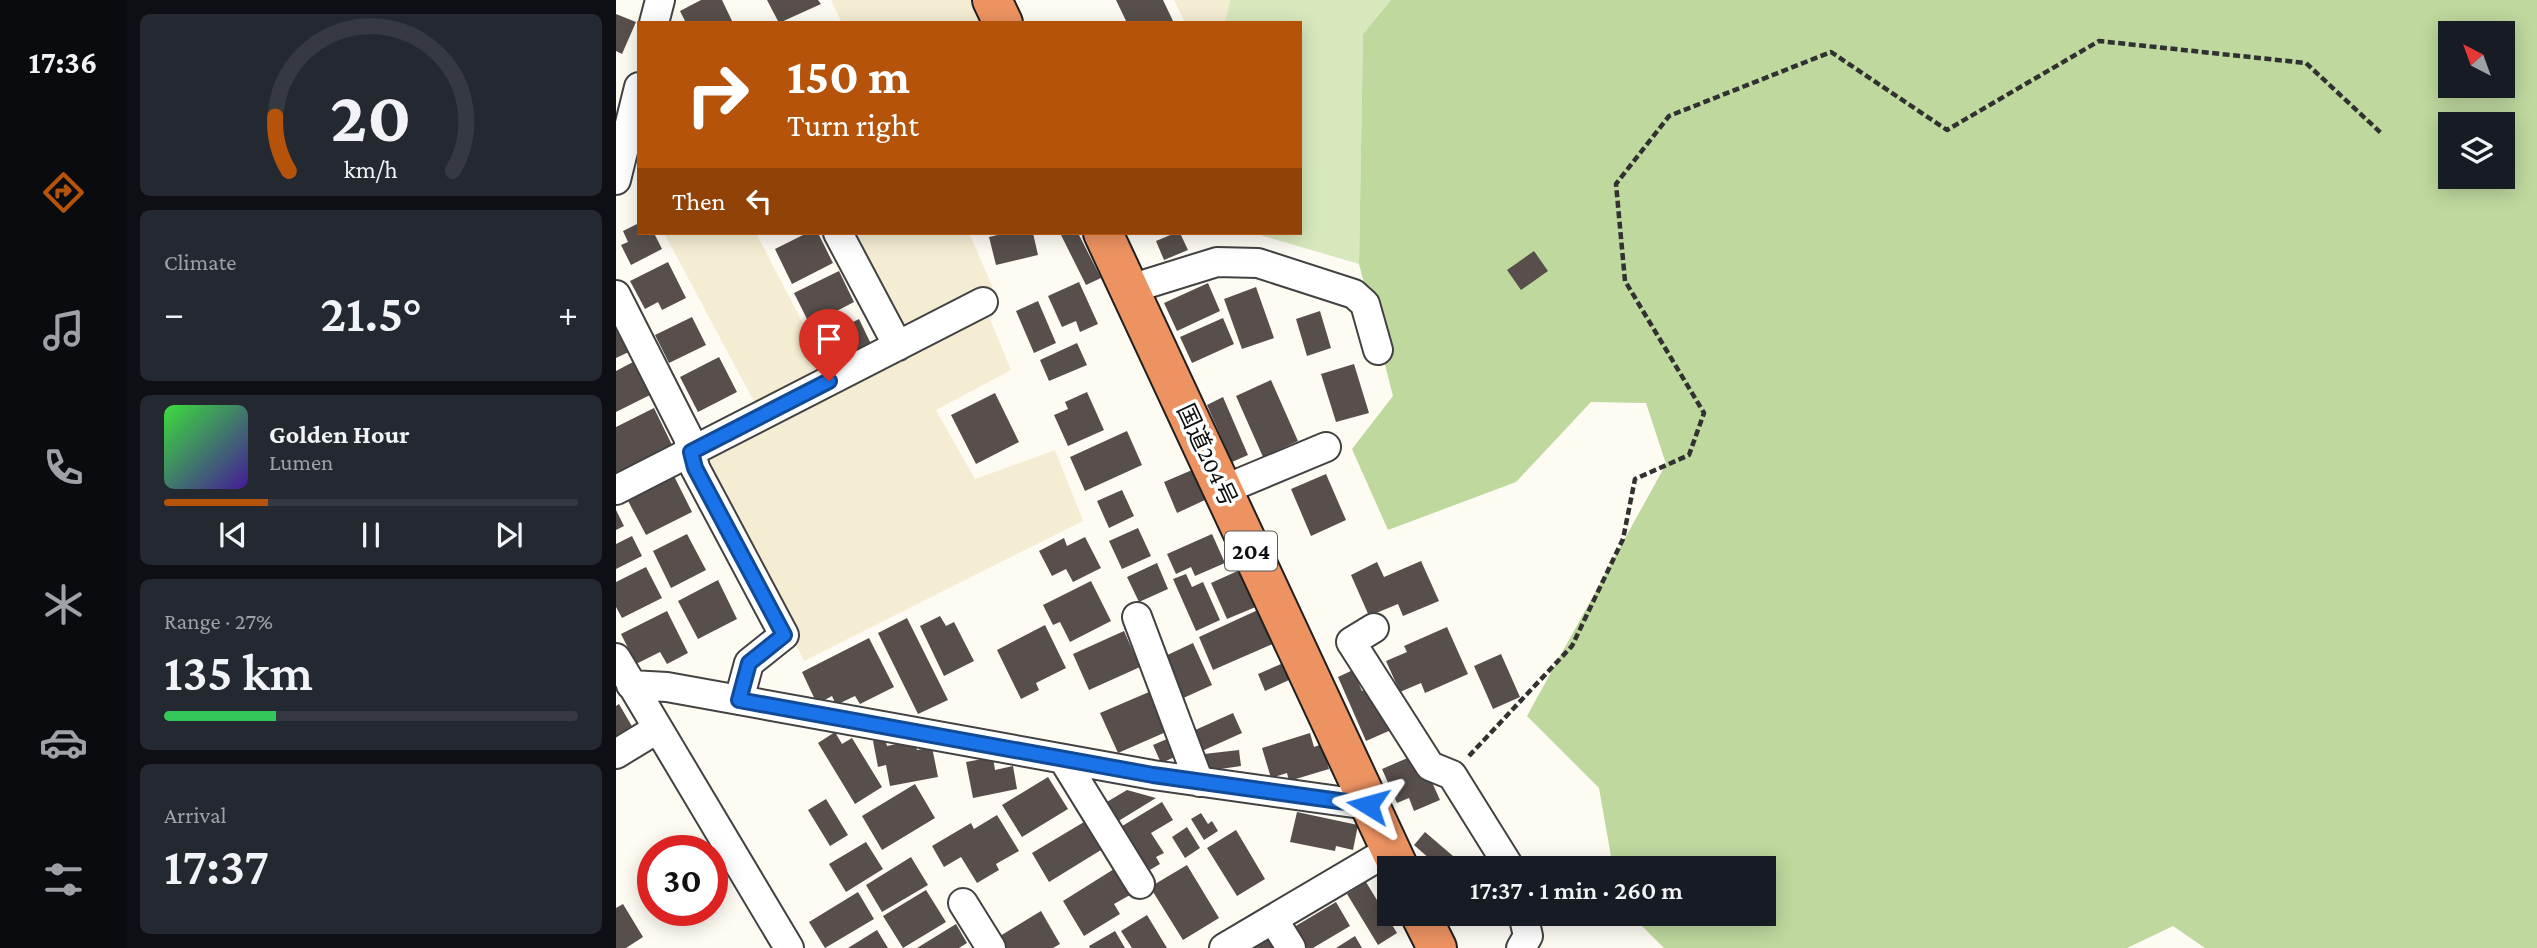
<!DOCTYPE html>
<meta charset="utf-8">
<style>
body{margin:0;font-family:"Crimson Pro","Noto Sans JP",serif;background:#242831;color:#f1f3f6;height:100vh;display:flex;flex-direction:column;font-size:26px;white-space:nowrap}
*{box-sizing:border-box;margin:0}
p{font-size:23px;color:#9ea1a6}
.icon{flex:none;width:38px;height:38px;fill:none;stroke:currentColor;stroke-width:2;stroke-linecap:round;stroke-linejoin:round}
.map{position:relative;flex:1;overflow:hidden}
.sheet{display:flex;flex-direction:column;gap:14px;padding:14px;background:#0d0f14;width:490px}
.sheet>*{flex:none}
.banner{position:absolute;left:21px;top:21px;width:665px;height:214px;border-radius:0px;box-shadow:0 4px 18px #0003;background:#b45309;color:#fff;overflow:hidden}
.needle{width:46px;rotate:319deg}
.tools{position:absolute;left:1822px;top:21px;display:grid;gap:14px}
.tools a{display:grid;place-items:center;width:77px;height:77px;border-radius:0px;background:#171b24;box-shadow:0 4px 18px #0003;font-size:35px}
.speed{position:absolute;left:21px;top:835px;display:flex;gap:14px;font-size:35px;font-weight:700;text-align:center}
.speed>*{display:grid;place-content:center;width:91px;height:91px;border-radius:50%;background:#171b24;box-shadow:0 4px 18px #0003;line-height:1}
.speed .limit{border:10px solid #d22;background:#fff;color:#111}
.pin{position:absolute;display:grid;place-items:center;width:60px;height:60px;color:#fff;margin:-72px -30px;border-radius:50% 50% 50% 0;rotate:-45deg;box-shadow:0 0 7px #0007}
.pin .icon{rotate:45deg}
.me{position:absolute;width:77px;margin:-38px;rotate:278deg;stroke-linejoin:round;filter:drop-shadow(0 0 5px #0008)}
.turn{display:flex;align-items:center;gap:24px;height:147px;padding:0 35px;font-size:32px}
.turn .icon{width:91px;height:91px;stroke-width:2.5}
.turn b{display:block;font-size:49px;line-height:60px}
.then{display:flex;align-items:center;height:66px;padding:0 35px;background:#0003;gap:14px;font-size:26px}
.big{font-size:52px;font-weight:600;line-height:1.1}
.sheet .tile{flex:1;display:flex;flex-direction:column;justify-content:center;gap:10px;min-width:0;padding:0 24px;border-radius:10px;background:#242831}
.sheet .dial{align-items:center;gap:0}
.dial svg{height:182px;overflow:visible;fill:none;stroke:#363941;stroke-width:7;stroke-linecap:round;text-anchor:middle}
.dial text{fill:#f1f3f6;stroke:none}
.song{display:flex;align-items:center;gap:21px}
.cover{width:84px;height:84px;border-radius:10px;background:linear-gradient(135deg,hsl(120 70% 55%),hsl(260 70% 35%))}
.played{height:7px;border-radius:4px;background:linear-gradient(90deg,#b45309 25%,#363941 25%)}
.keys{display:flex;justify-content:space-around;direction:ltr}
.heat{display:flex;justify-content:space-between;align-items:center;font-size:38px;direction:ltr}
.charge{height:10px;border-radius:5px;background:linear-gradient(90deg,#34c759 27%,#363941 0)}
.trip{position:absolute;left:761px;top:856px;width:399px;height:70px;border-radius:0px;background:#171b24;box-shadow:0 4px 18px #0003;font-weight:600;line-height:70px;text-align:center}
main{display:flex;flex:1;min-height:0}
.tab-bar{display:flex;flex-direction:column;width:126px;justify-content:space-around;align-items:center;background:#090b0e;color:#9ea1a6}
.tab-bar .icon{width:49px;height:49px}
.tab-bar .active{color:#b45309}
.tab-bar b{font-size:32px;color:#f1f3f6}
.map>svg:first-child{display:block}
</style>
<main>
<nav class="tab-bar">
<b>17:36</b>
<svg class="icon active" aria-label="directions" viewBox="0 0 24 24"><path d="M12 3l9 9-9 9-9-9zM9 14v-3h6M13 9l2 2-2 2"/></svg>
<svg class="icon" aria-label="music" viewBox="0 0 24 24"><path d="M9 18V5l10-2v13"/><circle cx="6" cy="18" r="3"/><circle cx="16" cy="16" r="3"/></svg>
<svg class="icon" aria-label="phone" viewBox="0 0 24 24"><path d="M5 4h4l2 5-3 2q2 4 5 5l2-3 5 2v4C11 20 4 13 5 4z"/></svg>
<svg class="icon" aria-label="climate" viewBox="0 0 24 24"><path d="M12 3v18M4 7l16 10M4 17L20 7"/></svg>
<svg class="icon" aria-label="car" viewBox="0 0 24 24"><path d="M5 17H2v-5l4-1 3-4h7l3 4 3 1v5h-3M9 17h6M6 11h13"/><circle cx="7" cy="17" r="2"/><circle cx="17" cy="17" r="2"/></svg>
<svg class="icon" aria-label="filters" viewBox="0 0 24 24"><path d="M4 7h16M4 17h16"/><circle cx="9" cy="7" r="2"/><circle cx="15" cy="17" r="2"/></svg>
</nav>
<section class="sheet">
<div class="tile dial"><svg viewBox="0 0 100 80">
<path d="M14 69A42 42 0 1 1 86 69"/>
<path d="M14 69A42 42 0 0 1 8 45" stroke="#b45309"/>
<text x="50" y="56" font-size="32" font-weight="700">20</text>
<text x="50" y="72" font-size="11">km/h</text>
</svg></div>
<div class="tile"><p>Climate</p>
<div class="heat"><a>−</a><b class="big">21.5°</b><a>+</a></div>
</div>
<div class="tile">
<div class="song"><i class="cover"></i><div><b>Golden Hour</b><p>Lumen</p></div></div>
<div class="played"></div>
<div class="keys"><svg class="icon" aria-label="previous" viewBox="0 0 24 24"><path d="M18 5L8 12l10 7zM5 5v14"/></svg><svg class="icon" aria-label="pause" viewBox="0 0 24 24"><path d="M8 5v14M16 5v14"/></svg><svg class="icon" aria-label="next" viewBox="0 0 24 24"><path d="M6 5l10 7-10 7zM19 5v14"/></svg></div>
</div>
<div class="tile"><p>Range · 27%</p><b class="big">135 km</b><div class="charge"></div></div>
<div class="tile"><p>Arrival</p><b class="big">17:37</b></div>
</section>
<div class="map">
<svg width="1921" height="948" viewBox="0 0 1921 948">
<rect width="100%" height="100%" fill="#fefbf3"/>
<path fill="#f4edd3" d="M215,0H362L373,23H226Z
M558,0H614L609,23H569Z
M48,233H140L220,387L296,351L239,233H353L377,288L364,295L395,370L320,410L359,479L439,450L467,521L188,661L86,455L150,424Z"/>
<path fill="#d8e8bd" d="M614,0H775L747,34L743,264L637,233H684V23H609Z"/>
<path fill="#bed89d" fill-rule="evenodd" d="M775,0H1921V948H1589L1557,926L1511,948H1048L1014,914H1148V868H997L983,788L911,716L1050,464L1030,403L975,402L900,482L772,530L736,449L777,396L743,264L747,34ZM1834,33H1886V86H1834ZM1834,124H1886V177H1834Z"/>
<path fill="#584f4c" d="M85,0H106L117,23H70L64,11Z
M151,0H202L205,4L163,23Z
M500,0H547L558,23H511Z
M0,14L20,22L6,54L0,51Z
M23,223V233H38L46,249L15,265L5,245L12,242L7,231Z
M191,233H202L217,263L176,284L159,249Z
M390,233H417L422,255L380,265L373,237Z
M444,233H462L485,278L470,285Z
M559,233H564L572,250L548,260L540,241Z
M918,251L932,271L905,290L891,270Z
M52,262L70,298L46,310L42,302L29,309L14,281Z
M223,271L238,302L194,325L178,293Z
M463,282L482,324L464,332L460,321L446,327L432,296Z
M592,283L604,311L561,331L548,303Z
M640,287L658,338L626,349L608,299Z
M422,301L440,343L418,353L400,311Z
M704,311L715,348L691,356L680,319Z
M76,317L90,345L53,363L39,335Z
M607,318L618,344L576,363L564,337Z
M243,319L255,344L220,362L208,337Z
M0,321L15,351L0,358Z
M461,343L471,365L433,381L424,360Z
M103,357L121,392L82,412L64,377Z
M17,362L34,395L0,412V371Z
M738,364L753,413L720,422L705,374Z
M655,380L682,441L647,457L620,396Z
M471,392L488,430L452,446L438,415L452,409L449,402Z
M379,393L403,442L360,464L335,415Z
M607,397L632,455L616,462L591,405Z
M38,408L56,445L0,473V427Z
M511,431L526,465L469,491L454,457Z
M576,470L589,500L561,513L548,482Z
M710,474L730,520L695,536L675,489Z
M58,476L76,512L30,535L11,499Z
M506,490L518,516L493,528L481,501Z
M0,510L8,526L0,530Z
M522,528L535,556L506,569L493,541Z
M71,534L90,570L55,588L37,551Z
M596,534L609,563L579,576L575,567L560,574L551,554Z
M16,536L26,556L0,569V544Z
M469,537L485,568L457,582L450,569L436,576L423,551L448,538L451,546Z
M805,561L823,601L787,616L782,604L753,616L735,575L761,562L768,577Z
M541,563L552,589L523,602L511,577Z
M30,567L46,598L6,618L0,607V582Z
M626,569L642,606L611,619L595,583Z
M570,574L576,587L587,582L604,620L580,631L557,579Z
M102,580L121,619L82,639L62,601Z
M475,581L495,621L454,642L444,622L437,625L427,605Z
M644,609L659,643L597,670L583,637Z
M51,611L72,653L51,664L44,652L20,664L5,634Z
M324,616L330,626L338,622L358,661L328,676L304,626Z
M291,618L332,700L302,714L262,633Z
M429,625L450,668L420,683L423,690L405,699L381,650Z
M831,627L852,674L809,693L805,683L784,692L770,661L791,652L788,646Z
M508,631L524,667L473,690L457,654Z
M253,638L278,687L244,704L239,696L220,705L216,696L201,704L186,672Z
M577,643L596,685L563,700L545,658Z
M885,654L904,697L877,709L858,666Z
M665,664L673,680L649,691L642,674Z
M737,670L746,691L757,686L775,730L750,741L722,677Z
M533,692L550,732L502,753L484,713Z
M3,704L17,728L0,739V706Z
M617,713L626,733L586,751L577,731Z
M219,732L226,744L236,738L266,787L239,804L202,743Z
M694,733L698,747L706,744L713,769L673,781L671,773L655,778L646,748Z
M269,739L271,746L299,740L301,750L316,747L322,777L274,786L270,765L262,767L257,741Z
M551,739L559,757L545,763L537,745Z
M623,750L625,766L591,771L588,754Z
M803,753L824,800L798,811L793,798L781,803L766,769Z
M377,757L379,770L397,766L401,789L357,798L350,762Z
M432,777L452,809L406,837L386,805Z
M299,784L319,818L266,850L246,816Z
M511,790L540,798L496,825L484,806Z
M210,799L232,835L214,846L192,810Z
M546,802L557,820L535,833L548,853L540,857L544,864L525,875L498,831Z
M681,812L742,825L737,850L720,846L719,851L674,842Z
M585,813L592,824L596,821L602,831L588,840L575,819Z
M381,815L403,851L380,864L383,870L361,883L345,857L328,867L316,846L355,823L358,829Z
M468,822L485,850L433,882L416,853Z
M571,827L584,848L569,858L556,837Z
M620,830L649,879L621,896L591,848Z
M809,832L851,868H824L798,845Z
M250,842L267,869L230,892L213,864Z
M295,857L312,885L266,912L250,885Z
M952,864V868H931V866Z
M571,865L603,918L567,940L534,887Z
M498,869L514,895L498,904L504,914L468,936L447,901Z
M750,882L781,933L762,945L731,894Z
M310,890L330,922L287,948L267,916Z
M242,892L258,919L209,948L193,922Z
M720,902L734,926L697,948H691L678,927Z
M7,904L27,937L10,948H0V908Z
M425,911L444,944L437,948H391L384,936Z
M923,914H952V915L923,918Z
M531,915L551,948H516L505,931Z
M340,924L351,943L343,948H301Z
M261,930L272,948H232Z
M499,931L509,948H474L473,946Z
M739,936L746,948H720Z
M652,939L657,948H637Z"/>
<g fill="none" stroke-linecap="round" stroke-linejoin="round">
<g stroke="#424242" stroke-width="32">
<path id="minor" d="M38,23L44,0
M0,180L23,87
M222,233L282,346
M514,289L601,262L642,263L738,294L749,304L762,350
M0,295L72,437L79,468L168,635L133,663L123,700
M0,490L367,302
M607,490L710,447
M521,617L583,782
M758,628L735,642L814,766L836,775L894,868
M0,658L173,948
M15,685L51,687L537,775L752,805
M0,754L41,729
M447,759L524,884
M347,903L375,948
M657,919L675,948
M608,948L774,850
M905,948L912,936L907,914"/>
</g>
<g stroke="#202020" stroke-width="42">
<path id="highway" d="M376,0L387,23
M487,233L783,868
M804,914L821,948"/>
</g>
<path stroke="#313131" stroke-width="4.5" stroke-dasharray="7 3.5" stroke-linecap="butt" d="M853,756L956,646L1007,539L1019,479L1073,455L1088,413L1009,281L1000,184L1053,116L1215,52L1331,130L1483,41L1690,63L1765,133"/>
<use href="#minor" stroke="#fff" stroke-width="28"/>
<use href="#highway" stroke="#ed9362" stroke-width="38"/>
</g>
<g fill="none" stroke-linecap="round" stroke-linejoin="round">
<g stroke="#114b97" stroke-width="18">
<path id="route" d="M213,381L75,452L79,468L168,635L133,663L123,700L537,775L752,805"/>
</g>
<use href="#route" stroke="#1a73e8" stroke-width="12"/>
</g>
<g text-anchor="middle" stroke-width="7" stroke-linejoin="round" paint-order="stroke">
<rect fill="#fff" stroke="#575757" stroke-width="2" x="609" y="531.5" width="52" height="39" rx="5"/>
<g font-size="23" font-weight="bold" fill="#0f0f0f">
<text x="635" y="559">204</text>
</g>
<g font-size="24" fill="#0f0f0f" stroke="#fff">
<text transform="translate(591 455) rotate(65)" y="8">国道204号</text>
</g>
</g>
</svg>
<div class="tools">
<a><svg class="needle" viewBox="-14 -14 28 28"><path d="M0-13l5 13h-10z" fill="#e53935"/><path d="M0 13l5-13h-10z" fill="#9ea1a6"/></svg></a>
<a><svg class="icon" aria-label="layers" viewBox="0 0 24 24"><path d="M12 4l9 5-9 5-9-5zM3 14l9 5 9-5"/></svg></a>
</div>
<div class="speed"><div class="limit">30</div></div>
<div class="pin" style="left:213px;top:381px;background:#d93025"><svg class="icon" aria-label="arrive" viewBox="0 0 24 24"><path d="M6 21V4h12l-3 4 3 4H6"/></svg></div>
<svg class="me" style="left:752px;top:805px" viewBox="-20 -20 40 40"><path d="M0-17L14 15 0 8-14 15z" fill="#1a73e8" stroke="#fff" stroke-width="4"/></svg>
<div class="trip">17:37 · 1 min · 260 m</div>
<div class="banner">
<div class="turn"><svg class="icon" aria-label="right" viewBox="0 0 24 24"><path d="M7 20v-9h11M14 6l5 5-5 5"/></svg><div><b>150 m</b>Turn right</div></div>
<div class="then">Then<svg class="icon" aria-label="left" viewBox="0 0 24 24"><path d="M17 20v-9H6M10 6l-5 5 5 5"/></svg></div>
</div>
</div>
</main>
